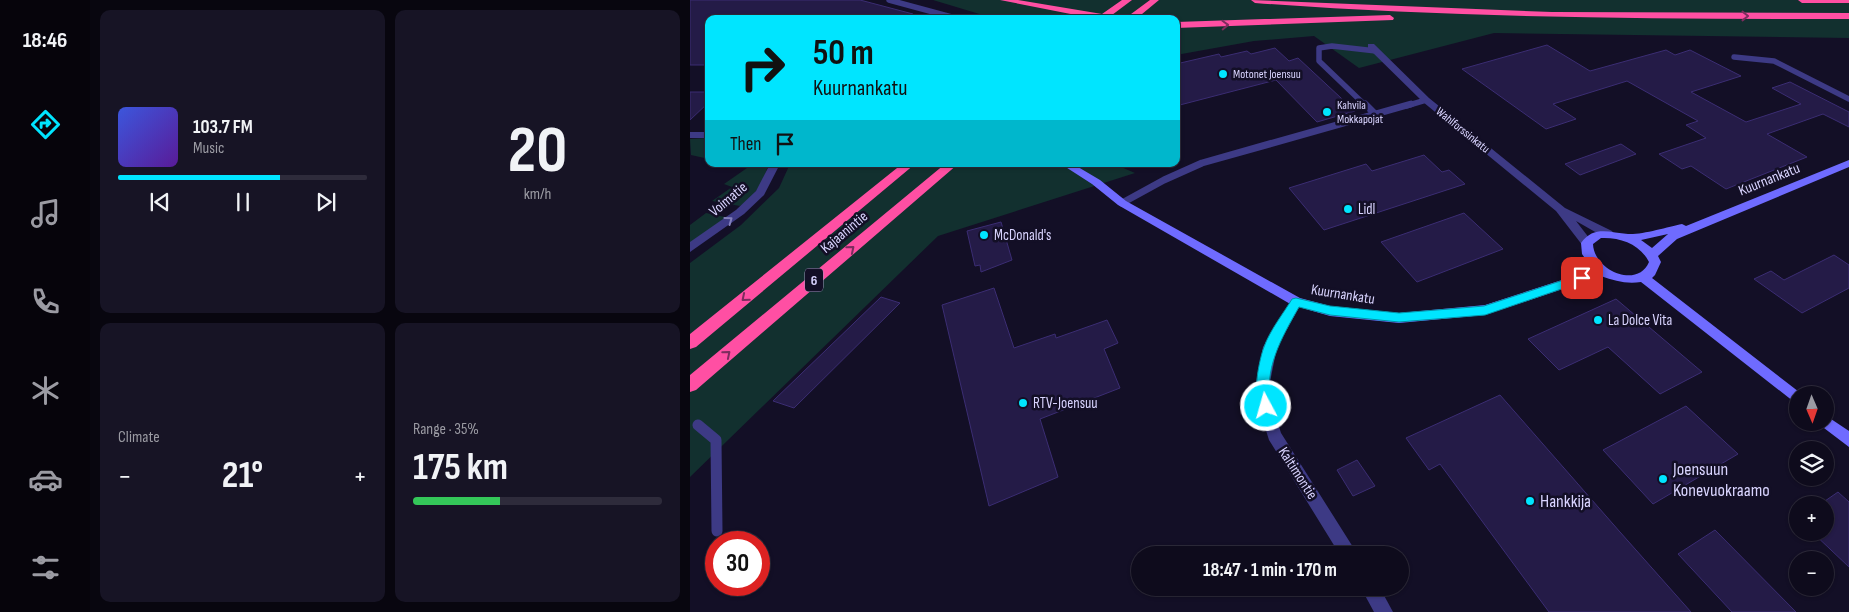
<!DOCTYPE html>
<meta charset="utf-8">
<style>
body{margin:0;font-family:"Sofia Sans Condensed",sans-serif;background:#171425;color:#f1f3f6;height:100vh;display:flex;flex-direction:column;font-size:19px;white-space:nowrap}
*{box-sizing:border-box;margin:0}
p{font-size:16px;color:#9b9ba3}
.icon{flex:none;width:28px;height:28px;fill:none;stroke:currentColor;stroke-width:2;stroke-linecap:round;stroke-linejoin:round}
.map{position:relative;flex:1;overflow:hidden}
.drawer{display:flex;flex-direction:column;gap:10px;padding:10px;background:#08060f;width:600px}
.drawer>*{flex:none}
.banner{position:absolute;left:15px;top:15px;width:475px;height:152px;border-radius:10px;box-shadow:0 1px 4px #0004,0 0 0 1px #2e2b3b;background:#00e5ff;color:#111;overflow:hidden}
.needle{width:32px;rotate:178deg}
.tools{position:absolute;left:1099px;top:386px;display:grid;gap:10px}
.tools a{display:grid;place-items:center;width:45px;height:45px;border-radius:50%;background:#0e0b1c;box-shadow:0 1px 4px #0004,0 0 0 1px #2e2b3b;font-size:25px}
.speed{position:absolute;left:15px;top:531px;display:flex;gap:10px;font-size:25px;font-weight:700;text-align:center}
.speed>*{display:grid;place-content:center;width:65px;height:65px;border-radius:50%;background:#0e0b1c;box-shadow:0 1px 4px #0004,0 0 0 1px #2e2b3b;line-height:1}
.speed .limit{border:8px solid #d22;background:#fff;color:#111}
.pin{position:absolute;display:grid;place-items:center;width:42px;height:42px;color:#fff;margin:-21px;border-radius:10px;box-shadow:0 2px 8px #0006}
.me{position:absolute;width:55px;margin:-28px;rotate:354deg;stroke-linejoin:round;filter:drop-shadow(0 0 4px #0008)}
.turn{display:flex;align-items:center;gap:18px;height:105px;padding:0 25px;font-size:22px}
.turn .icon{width:65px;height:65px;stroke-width:2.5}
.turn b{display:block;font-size:35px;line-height:42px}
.then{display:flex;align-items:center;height:48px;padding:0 25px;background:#0003;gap:10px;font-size:19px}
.big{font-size:38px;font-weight:700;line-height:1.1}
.drawer .widget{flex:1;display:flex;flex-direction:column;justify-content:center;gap:8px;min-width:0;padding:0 18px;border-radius:10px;background:#171425}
.drawer .dial{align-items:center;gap:0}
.dial b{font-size:65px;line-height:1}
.song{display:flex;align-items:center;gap:15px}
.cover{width:60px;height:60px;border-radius:8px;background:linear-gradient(135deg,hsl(230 70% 55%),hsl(270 70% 35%))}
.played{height:5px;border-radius:2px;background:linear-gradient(90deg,#00e5ff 65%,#2e2b3b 65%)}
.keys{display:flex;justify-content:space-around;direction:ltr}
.heat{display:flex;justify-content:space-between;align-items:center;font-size:28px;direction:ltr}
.charge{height:8px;border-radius:4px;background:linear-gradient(90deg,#34c759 35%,#2e2b3b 0)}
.drawer .tiles{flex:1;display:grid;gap:10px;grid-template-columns:repeat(2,1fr)}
.trip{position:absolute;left:441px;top:546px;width:278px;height:50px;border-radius:25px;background:#0e0b1c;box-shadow:0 1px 4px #0004,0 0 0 1px #2e2b3b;font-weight:700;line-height:50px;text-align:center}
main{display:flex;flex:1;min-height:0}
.dock{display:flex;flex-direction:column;width:90px;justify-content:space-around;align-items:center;background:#06040b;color:#9b9ba3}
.dock .icon{width:35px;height:35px}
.dock .active{color:#00e5ff}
.dock b{font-size:22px;color:#f1f3f6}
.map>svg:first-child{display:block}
</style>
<main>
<nav class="dock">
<b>18:46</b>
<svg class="icon active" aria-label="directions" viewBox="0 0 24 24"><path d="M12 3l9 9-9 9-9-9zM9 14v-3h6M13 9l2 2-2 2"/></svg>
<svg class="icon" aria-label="music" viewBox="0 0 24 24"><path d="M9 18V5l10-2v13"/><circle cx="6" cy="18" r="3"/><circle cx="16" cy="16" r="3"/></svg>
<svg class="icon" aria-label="phone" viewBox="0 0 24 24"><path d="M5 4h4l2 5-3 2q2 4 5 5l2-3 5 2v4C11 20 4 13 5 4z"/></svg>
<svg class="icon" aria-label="climate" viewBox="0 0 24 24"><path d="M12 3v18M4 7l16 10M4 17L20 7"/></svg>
<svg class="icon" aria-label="car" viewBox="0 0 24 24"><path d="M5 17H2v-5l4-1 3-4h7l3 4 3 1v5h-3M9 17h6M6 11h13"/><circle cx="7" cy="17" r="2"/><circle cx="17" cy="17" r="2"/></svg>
<svg class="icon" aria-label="filters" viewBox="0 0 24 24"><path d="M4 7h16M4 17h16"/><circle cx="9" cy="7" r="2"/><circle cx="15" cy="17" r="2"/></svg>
</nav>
<section class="drawer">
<div class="tiles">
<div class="widget">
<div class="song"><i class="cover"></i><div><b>103.7 FM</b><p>Music</p></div></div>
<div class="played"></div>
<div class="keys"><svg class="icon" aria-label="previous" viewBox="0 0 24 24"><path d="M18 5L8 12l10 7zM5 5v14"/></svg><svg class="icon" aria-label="pause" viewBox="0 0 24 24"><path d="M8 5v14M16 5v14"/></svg><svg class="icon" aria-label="next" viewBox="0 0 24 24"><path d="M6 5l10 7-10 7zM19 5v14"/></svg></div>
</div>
<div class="widget dial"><b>20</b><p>km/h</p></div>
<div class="widget"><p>Climate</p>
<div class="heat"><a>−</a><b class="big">21°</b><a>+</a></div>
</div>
<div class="widget"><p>Range · 35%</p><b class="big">175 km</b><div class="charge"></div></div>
</div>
</section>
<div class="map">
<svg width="1159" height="612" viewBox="0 0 1159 612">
<rect width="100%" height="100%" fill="#130f26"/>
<path fill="#12302f" d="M243,0H1159V38L804,33L669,68L624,36L564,41L486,55V19H306Z
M19,138V159L1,155L0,139Z
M38,164H78C75,181 65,196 50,206L22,201L42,187L34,184L57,168Z
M100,164H424L445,173L248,236L0,477V263L51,225L89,188Z
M16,213L35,217V219L0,246V225Z"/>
<path fill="#241b47" stroke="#3b2d73" d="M0,0H170L223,14V19H115L108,17L104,19H19V65H0Z
M857,45L900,71L976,50L985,55L1000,50L1051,76L1001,92L1056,122L1111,104L1082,88L1100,82L1159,112V127L1133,114L1077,134L1117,157L1036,189L1001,166L992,169L969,154L1016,138L996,125L1008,121L937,81L863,104L886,119L856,129L772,69Z
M585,48L599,61L608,58L665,111L627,122L586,80L486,106V64L529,54L531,57L557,51L561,54Z
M0,92H19V102L0,120Z
M931,144L946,154L890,175L875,164Z
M734,155L752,172L759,170L775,184L634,230L599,188L676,164L682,171Z
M774,213L813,249L727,282L691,242Z
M311,222L322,260L291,272L290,265L285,266L277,231Z
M1144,255L1159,265V288L1112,313L1064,279L1081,271L1094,280Z
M304,288L324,348L365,334L366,338L417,320L428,343L414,349L430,388L350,419L368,477L299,506L252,305Z
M191,297L210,303L104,408L83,401Z
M926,299L1012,372L970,394L918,347L869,370L838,339Z
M810,395L930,532L1001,612H859L750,464L739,470L716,438Z
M996,406L1048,454L963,504L913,450Z
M667,460L685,486L663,496L647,470Z
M1148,492L1159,502V567L1122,532H1135V501Z
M1025,530L1106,612H1042L988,554Z"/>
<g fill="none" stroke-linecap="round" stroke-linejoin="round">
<path stroke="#3d3a85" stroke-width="5.5" d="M199,0L269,19
M1044,57L1084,61L1159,99
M676,106L629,61V48L642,46L686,51
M716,106L736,100"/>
<path stroke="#3d3a85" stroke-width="7" d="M675,104L685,114
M432,203L474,180L512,163L721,104"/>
<path stroke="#3d3a85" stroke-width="11" d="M8,425L26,440L27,531"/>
<path fill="#3d3a85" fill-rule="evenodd" d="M678,44H684L739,98L875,208L922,231L924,234L922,237H914L886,221L903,243L897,247L893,246L866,211L733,102L678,48Z
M0,132H19V138H0Z
M80,164H90L74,195L54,214L0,252V242L46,210L66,191Z
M606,297L612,302L587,347L578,392L591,433L668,555H650L579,440L564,392L573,347L602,299Z
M671,588H690L703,612H684Z"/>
<path fill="#6f6bff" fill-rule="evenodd" d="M1159,160V167L987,239L968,256L971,262L965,275L962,278L1113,395H1108V405L951,282C936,284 925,281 911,276L795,315L709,323L640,316L602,305L428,205L402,184L371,164H383L410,180L436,201L610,298L640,306L709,313L795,305L903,270L892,254L891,243C904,225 920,233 938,234C951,235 978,227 992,224L996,226ZM978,234L962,248L951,240ZM911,238C930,237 950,244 959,262C948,289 904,271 903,244Z
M1135,415L1159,431V447L1130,425L1128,422H1135Z"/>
<path fill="#ff4fa3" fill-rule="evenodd" d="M310,0H328L412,14L432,0H442L422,15L437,17L460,0H469L446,19H406Z
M561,0L862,12L1159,13V19C961,19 763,18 565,3Z
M1108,0H1159V3H1112Z
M700,15L704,18L703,20L486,28V22Z
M212,164H225L6,347L0,349V334Z
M255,164H268L6,390L0,392V375Z"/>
</g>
<defs><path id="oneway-chevron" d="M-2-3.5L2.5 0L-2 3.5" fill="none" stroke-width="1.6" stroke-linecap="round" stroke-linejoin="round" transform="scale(1.25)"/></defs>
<g stroke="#7d2c5e">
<use href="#oneway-chevron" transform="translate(1055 16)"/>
<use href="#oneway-chevron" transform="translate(535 25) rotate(-2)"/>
<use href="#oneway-chevron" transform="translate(161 249) rotate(-40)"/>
<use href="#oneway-chevron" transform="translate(55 298) rotate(140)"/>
<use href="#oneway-chevron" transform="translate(37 354) rotate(-40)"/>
</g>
<use stroke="#837fbc" href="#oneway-chevron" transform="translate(39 220) rotate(-36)"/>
<path fill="#00e5ff" stroke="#0095a6" d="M892,274L897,278L895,281L795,315L709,322L640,315L609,307C592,337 572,371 582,406L576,412C559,406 569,360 574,347C580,330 593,314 602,299L606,298L640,306L709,313L759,309L794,306Z"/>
<g fill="#00e5ff" stroke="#130f26" stroke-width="2">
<circle cx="533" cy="74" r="5"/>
<circle cx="637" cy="112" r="5"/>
<circle cx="658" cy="209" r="5"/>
<circle cx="294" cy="235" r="5"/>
<circle cx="908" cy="320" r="5"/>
<circle cx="333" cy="403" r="5"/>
<circle cx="973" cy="479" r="5"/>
<circle cx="840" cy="501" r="5"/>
</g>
<g text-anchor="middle" stroke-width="5" stroke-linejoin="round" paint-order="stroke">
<g font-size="12" fill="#d9d4ff" stroke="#130f26" text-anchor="start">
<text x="543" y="78">Motonet Joensuu</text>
<text x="647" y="109">Kahvila<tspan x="647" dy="14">Mokkapojat</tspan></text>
</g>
<g font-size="12" fill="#d9d4ff" stroke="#130f26">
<text transform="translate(773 130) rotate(39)" y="4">Wahlforssinkatu</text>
</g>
<rect fill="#130f26" stroke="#9e99be" stroke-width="1" x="115" y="268.5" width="18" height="23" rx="4"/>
<g font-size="14" font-weight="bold" fill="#d9d4ff">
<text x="124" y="285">6</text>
</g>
<g font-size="15" fill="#d9d4ff" stroke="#130f26">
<text transform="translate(1079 179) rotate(-22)" y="5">Kuurnankatu</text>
<text transform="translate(38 199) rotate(-40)" y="5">Voimatie</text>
<text transform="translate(154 232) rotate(-40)" y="5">Kajaanintie</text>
<text transform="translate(653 294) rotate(9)" y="5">Kuurnankatu</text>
<text transform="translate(608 473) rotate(57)" y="5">Kaltimontie</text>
</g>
<g font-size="15" fill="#d9d4ff" stroke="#130f26" text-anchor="start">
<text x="668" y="214">Lidl</text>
<text x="304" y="240">McDonald's</text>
<text x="918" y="325">La Dolce Vita</text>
<text x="343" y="408">RTV-Joensuu</text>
</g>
<g font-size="18" fill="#d9d4ff" stroke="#130f26" text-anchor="start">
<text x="983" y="475">Joensuun<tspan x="983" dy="21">Konevuokraamo</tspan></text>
<text x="850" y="507">Hankkija</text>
</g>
</g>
</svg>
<div class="tools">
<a><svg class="needle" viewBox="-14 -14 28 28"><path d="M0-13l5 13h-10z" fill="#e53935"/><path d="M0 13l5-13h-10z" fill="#9b9ba3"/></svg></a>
<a><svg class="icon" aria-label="layers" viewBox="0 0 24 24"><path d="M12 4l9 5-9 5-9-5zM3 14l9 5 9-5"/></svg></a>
<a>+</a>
<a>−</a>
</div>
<div class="speed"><div class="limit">30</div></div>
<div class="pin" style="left:892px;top:278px;background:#d93025"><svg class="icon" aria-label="arrive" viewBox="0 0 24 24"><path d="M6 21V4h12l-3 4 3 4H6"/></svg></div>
<svg class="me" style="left:576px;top:406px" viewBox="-20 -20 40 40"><circle r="17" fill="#00e5ff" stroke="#fff" stroke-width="3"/><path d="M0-11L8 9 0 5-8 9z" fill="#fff"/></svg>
<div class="trip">18:47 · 1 min · 170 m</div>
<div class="banner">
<div class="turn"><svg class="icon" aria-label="right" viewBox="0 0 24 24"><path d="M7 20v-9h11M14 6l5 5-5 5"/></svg><div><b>50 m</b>Kuurnankatu</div></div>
<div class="then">Then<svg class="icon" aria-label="arrive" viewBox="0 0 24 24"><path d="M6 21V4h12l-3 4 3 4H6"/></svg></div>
</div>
</div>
</main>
